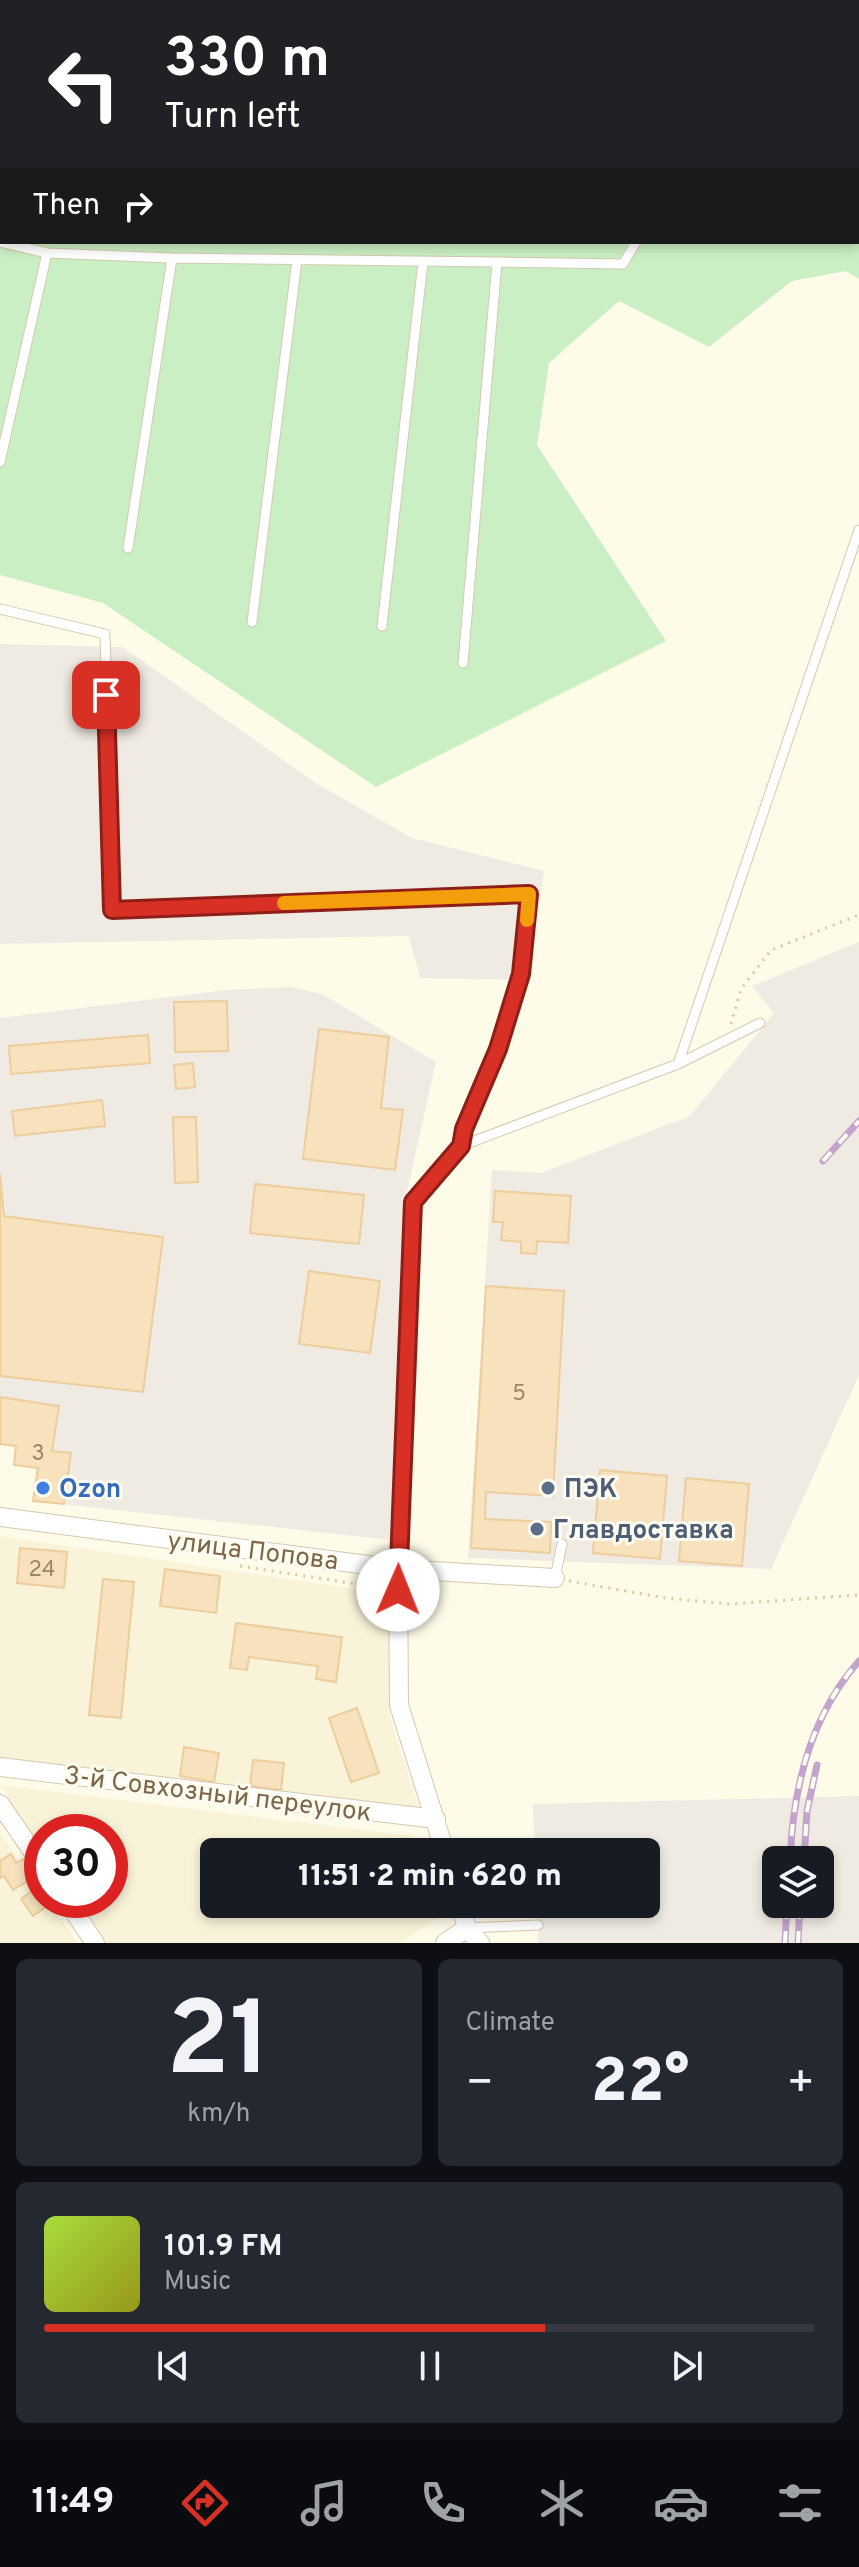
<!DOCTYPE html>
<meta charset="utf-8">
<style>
body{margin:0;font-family:Overpass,sans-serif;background:#242831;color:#f1f3f6;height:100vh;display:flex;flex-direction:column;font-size:30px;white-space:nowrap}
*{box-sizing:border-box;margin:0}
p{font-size:26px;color:#9ea1a6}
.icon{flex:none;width:44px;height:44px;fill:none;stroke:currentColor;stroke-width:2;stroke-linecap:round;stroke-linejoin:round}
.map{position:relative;height:1943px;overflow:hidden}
.drawer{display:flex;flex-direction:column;gap:16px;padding:16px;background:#0d0f14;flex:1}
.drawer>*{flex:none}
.guide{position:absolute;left:0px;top:0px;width:860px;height:244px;box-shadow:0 4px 12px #0003;background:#202124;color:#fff;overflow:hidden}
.tools{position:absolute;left:762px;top:1846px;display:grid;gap:16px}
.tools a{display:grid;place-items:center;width:72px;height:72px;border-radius:12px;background:#171b24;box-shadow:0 4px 12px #0003;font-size:40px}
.speed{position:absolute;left:24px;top:1814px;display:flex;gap:16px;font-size:40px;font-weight:700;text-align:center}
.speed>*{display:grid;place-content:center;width:104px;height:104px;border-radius:50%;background:#171b24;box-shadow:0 4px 12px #0003;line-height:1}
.speed .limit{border:12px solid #d22;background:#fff;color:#111}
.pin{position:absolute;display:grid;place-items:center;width:68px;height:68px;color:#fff;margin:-34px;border-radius:16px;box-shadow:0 4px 12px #0006}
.me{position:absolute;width:88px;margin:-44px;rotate:1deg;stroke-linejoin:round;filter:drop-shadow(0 0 6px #0008)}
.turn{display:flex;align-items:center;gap:28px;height:168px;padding:0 32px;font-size:36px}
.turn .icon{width:104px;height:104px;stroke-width:2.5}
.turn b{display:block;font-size:56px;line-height:68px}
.then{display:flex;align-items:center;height:76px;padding:0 32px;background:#0003;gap:16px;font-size:30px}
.big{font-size:60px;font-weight:800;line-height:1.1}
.drawer .tile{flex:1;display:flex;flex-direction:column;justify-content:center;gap:12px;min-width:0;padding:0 28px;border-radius:12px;background:#242831}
.drawer .dial{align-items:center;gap:0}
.dial b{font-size:104px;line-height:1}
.song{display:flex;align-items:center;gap:24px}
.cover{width:96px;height:96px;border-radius:12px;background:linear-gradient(135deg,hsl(80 70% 55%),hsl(60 70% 35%))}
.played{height:8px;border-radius:4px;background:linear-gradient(90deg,#d93025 65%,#363941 65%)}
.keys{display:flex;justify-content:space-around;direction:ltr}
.heat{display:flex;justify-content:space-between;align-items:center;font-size:44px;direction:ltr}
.drawer .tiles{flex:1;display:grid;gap:16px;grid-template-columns:1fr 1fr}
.tile:last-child{grid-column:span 2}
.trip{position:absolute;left:200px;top:1838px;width:460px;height:80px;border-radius:12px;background:#171b24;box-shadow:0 4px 12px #0003;font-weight:800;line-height:80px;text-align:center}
.tabs{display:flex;height:128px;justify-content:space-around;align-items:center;background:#090b0e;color:#9ea1a6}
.tabs .icon{width:56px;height:56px}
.tabs .current{color:#d93025}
.tabs b{font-size:36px;color:#f1f3f6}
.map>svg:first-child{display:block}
</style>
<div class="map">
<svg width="859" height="1943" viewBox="0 0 859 1943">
<rect width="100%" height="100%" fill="#fffbe9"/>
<path fill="#f9f3d9" d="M0,1536L388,1594L390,1718L419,1808L0,1759Z
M0,1785L412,1836L419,1852H214V1904H442L446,1912L401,1943H107L77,1900H110V1832H42V1848Z
M0,1833L42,1892V1900H47L78,1943H0Z"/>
<path fill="#efebe2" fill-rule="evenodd" d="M0,644L123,647L317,784L412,838L544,871L527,980L420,978L409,936L0,944Z
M859,942V1375L771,1569L468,1558L492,1170L541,1173L690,1116L774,1013L752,986Z
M291,987L322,994L436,1062L406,1196L391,1540L33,1501L37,1468L14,1465L16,1446L0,1444V1018L226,990Z
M859,1796V1943H538L537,1904H646V1852H535L533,1804ZM776,1860H820V1904H776Z"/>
<path fill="#cbefc4" d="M0,0L273,2H2V242H858L859,155V279L846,271L792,281L709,347L619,301L549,363L537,445L666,641L376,787L103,603L0,575Z"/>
<path fill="#f7e2bd" stroke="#eccd9b" stroke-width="2" d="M227,1001L228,1051L175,1052L174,1002Z
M319,1029L389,1037L381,1108L403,1110L395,1170L303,1159Z
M148,1035L150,1063L11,1074L9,1046Z
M193,1063L195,1087L176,1089L174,1065Z
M102,1100L105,1126L15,1136L12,1111Z
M173,1117H196L198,1182L175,1183Z
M0,1174L4,1216L163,1237L143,1392L0,1376Z
M255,1184L364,1195L359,1244L250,1233Z
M495,1191L571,1196L568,1243L537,1241L536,1254L521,1253V1242L501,1240L503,1222H493Z
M309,1271L380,1281L370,1353L299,1344Z
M486,1286L564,1291L553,1496L486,1492L485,1519L551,1522L550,1553L471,1548Z
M0,1397L59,1406L52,1451L71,1453L64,1504L33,1501L38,1468L14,1465L16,1446L0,1444Z
M600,1470L667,1476L660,1559L593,1553Z
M686,1478L749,1484L742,1566L679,1561Z
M20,1548L67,1552L64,1588L17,1583Z
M165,1569L220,1576L216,1613L160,1606Z
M103,1579L134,1582L121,1718L89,1715Z
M236,1623L342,1637L336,1682L316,1679L318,1666L249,1657L247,1670L230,1668Z
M357,1708L379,1773L351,1782L329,1718Z
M184,1747L219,1753L214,1782L180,1776Z
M253,1760L284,1763L281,1790L250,1786Z
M11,1854L16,1863L23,1859L34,1877L13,1890L4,1876L0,1878V1861Z
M41,1884L42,1900L54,1901L33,1916L21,1899Z"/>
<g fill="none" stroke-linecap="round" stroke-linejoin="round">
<g stroke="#d5c9af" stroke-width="11">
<path id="service" d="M13,2V1
M0,92L2,78
M858,214H859
M0,225H2
M0,242L47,253L172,258L497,262L463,663
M497,262L623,264L636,242
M0,462L47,253
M128,548L172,258
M0,609L105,634L112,910L529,894C524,949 517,995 499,1047C487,1080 467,1111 461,1146
M252,622L297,260
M382,626L423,262
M678,1064L859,530
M398,1569L413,1202L461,1146L678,1064L760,1023
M555,1578L562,1544
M467,1928L538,1925"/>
</g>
<g stroke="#d5c9af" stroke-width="20">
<path id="minor" d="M722,0L723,2
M858,127L859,128
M0,1517L398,1569L555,1578
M398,1569L399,1705L445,1852
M0,1767L436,1819
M0,1804L42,1865
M66,1900L95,1943
M460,1904L467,1928L480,1943
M445,1943L467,1928"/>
</g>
<path stroke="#dec69f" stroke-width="3" stroke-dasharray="2 6" stroke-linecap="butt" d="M731,1024L741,989L771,950L859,915
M240,1566L382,1588
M569,1581L665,1598L730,1604L859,1595"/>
<use href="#service" stroke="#fff" stroke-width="9"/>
<use href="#minor" stroke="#fff" stroke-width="18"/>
<g stroke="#c3a4cc" stroke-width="7">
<path id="rail" d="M823,1161L859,1121
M790,1860C793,1788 810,1716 859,1661
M804,1860L807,1811L817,1765
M785,1943L787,1904
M798,1943L800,1904"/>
</g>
<use href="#rail" stroke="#fffdf1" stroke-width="4" stroke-dasharray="12" stroke-linecap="butt"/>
</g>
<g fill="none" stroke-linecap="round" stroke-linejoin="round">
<g stroke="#8d1f18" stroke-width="20">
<path id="route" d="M106,695L112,910L529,894L521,974L498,1049L464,1129L461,1146L413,1202L398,1590"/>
</g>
<use href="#route" stroke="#d93025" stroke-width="14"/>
<path stroke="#f59e0b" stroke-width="14" d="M284,903L529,894L527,920"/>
</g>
<circle fill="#3f7fe0" stroke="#fffdf1" stroke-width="3" cx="43" cy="1488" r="8"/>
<g fill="#5c6f8a" stroke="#fffdf1" stroke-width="3">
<circle cx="548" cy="1488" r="8"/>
<circle cx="537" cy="1529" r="8"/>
</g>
<g text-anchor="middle" stroke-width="6" stroke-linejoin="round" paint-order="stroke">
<g font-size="22" fill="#9c8665">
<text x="519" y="1400">5</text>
<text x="38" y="1460">3</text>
<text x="42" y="1576">24</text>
</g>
<g font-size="26" font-weight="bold" fill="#366cbe" stroke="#fffdf1" text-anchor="start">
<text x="59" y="1497">Ozon</text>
</g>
<g font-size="26" font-weight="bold" fill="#4e5e75" stroke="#fffdf1" text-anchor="start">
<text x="564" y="1497">ПЭК</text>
<text x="553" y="1538">Главдоставка</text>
</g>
<g font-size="26" fill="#7d6748" stroke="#fffdf1">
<text transform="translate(253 1550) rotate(7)" y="9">улица Попова</text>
<text transform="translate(218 1793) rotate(7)" y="9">3-й Совхозный переулок</text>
</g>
</g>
</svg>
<div class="tools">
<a><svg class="icon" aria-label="layers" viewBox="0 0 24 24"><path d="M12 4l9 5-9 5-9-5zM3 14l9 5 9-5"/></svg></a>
</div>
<div class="speed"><div class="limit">30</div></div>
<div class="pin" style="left:106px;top:695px;background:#d93025"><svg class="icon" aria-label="arrive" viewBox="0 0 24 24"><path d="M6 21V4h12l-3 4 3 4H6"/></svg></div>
<svg class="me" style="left:398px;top:1590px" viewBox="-20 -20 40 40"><circle r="19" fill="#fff"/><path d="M0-13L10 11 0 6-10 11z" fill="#d93025"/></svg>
<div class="trip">11:51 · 2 min · 620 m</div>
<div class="guide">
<div class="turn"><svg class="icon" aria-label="left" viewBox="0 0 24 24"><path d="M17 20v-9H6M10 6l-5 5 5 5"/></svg><div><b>330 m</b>Turn left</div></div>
<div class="then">Then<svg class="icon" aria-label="right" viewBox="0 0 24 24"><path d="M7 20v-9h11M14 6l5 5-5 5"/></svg></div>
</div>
</div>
<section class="drawer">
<div class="tiles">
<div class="tile dial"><b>21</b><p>km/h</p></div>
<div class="tile"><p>Climate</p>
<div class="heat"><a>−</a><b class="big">22°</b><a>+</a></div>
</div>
<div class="tile">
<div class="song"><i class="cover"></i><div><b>101.9 FM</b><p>Music</p></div></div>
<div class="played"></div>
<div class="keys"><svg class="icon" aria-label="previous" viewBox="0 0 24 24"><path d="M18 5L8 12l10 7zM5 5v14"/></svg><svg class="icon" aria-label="pause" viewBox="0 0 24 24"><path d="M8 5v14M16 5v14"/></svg><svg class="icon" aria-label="next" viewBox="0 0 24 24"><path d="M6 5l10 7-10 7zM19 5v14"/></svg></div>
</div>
</div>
</section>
<nav class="tabs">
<b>11:49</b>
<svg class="icon current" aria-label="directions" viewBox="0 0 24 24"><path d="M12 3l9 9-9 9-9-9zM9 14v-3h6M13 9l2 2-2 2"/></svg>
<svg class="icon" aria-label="music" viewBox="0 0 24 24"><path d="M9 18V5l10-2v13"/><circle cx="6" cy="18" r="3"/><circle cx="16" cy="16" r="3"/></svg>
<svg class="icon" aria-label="phone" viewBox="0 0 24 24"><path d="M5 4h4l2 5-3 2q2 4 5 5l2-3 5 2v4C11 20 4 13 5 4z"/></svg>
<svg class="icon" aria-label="climate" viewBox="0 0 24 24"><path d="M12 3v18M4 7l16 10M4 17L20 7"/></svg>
<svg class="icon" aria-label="car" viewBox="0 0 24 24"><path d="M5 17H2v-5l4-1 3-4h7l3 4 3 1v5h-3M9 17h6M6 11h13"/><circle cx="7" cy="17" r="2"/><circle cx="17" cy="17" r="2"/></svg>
<svg class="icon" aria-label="filters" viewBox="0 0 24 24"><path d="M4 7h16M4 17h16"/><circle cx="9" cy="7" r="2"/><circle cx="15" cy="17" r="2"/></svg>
</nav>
